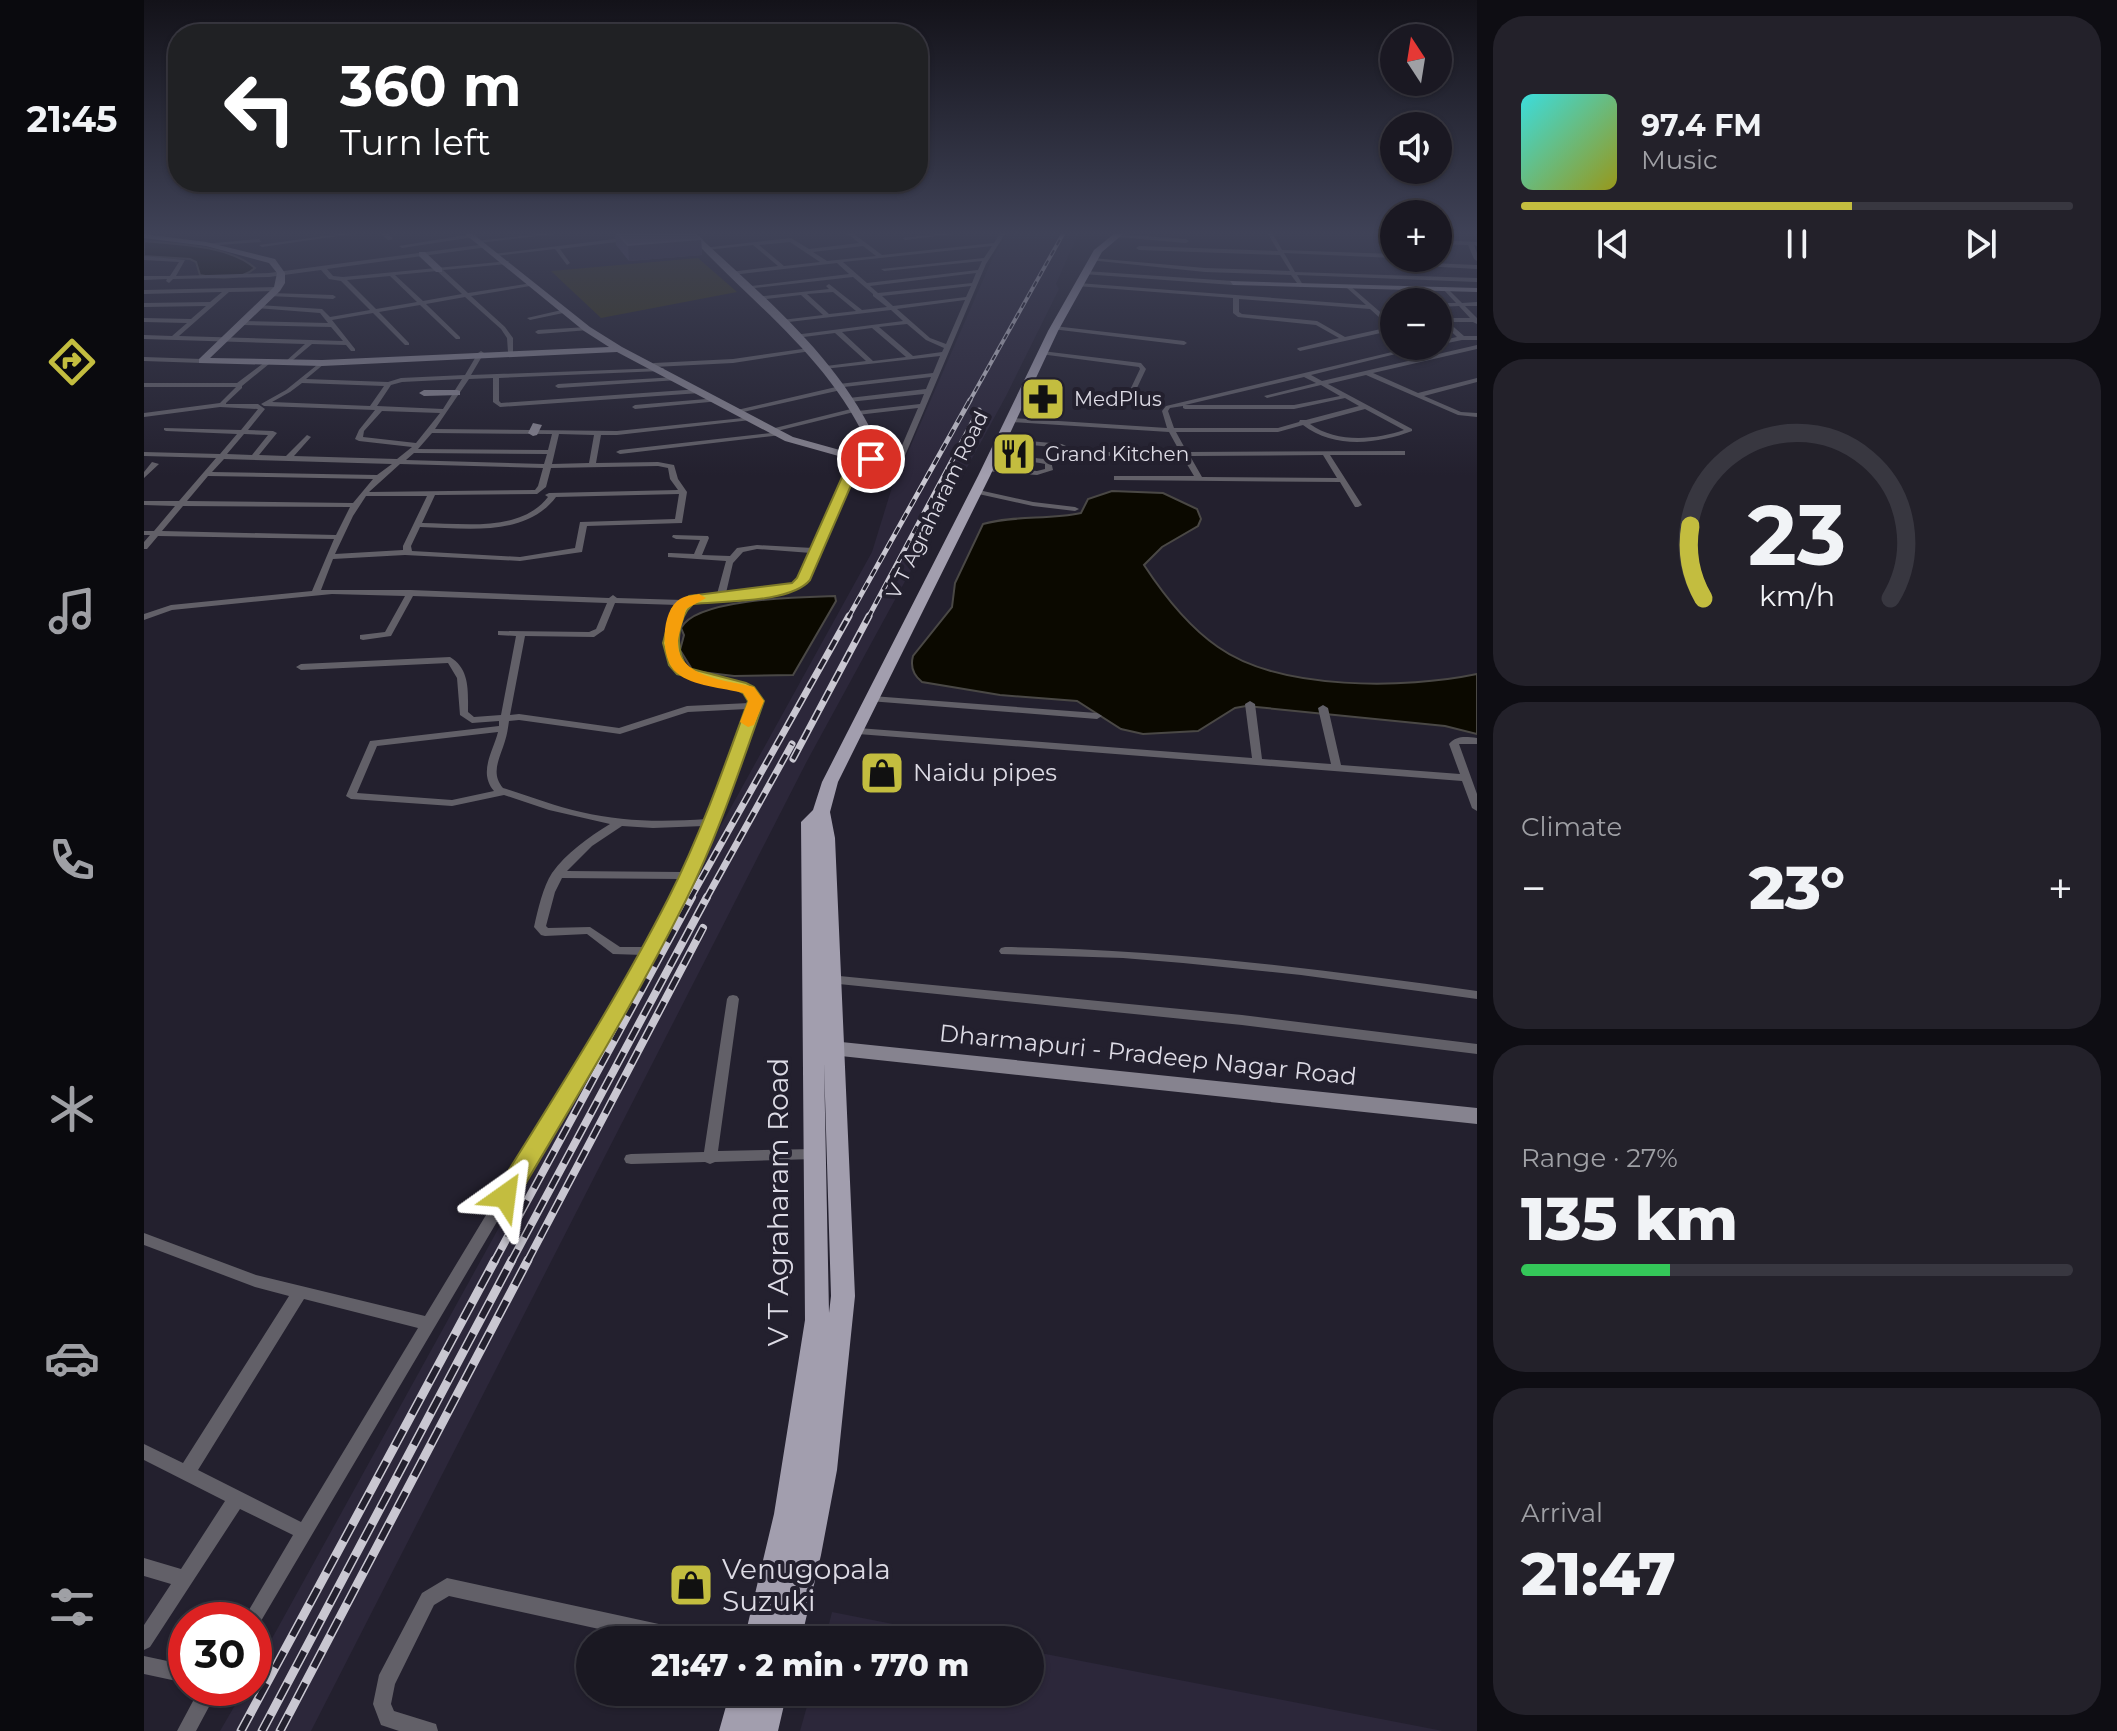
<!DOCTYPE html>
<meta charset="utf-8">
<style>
body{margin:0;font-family:Montserrat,sans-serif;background:#23212a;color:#f1f3f6;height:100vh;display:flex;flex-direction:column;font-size:30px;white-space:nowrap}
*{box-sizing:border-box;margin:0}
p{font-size:26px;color:#9fa0a5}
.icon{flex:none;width:44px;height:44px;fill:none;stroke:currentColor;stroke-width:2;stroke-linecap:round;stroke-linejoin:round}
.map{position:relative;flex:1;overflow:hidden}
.panel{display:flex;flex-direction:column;gap:16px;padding:16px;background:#0e0d13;width:640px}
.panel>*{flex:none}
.banner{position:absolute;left:24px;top:24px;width:760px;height:168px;border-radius:32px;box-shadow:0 2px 6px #0004,0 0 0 2px #383740;background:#202124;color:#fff;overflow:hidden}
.needle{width:52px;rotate:348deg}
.buttons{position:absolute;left:1236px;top:24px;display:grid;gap:16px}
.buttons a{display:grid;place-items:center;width:72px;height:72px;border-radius:50%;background:#1a1822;box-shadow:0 2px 6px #0004,0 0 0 2px #383740;font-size:40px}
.speed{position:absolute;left:24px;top:1602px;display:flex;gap:16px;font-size:40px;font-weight:700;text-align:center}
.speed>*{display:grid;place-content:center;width:104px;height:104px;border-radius:50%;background:#1a1822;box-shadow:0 2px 6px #0004,0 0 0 2px #383740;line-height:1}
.speed .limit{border:12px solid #d22;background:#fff;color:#111}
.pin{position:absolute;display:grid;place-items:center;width:68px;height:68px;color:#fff;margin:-34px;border:4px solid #fff;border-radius:50%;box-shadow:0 2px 8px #0007}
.me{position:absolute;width:88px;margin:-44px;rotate:31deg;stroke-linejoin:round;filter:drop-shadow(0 0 6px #0008)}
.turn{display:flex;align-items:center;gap:28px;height:168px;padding:0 40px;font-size:36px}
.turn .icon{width:104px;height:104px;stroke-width:2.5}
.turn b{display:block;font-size:56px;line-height:68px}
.big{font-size:60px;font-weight:800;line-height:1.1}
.panel .card{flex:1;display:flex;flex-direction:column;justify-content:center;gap:12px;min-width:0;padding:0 28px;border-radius:32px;background:#23212a}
.panel .dial{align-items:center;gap:0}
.dial svg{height:208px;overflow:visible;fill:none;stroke:#383740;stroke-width:7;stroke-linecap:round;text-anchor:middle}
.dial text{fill:#f1f3f6;stroke:none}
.song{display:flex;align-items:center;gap:24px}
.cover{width:96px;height:96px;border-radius:12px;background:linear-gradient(135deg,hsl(180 70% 55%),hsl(60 70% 35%))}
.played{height:8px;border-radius:4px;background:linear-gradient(90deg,#c3bd3f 60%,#383740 60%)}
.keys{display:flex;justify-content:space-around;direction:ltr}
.heat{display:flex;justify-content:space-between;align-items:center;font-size:44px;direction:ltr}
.charge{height:12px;border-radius:6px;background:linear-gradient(90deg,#34c759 27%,#383740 0)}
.trip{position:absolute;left:432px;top:1626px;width:468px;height:80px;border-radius:40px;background:#1a1822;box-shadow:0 2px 6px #0004,0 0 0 2px #383740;font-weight:800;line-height:80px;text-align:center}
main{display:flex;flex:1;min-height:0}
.tabs{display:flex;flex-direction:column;width:144px;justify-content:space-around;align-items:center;background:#0a0a0e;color:#9fa0a5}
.tabs .icon{width:56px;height:56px}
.tabs .selected{color:#c3bd3f}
.tabs b{font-size:36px;color:#f1f3f6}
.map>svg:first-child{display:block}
</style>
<main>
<nav class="tabs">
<b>21:45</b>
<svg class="icon selected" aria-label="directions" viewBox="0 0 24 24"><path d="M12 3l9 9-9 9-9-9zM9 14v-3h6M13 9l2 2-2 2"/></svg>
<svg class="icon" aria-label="music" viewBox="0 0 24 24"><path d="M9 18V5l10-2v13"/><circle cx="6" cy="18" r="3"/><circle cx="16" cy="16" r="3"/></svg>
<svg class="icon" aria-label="phone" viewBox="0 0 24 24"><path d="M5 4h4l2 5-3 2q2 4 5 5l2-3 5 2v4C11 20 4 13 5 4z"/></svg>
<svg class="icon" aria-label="climate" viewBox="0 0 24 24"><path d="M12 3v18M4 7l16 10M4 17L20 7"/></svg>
<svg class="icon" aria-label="car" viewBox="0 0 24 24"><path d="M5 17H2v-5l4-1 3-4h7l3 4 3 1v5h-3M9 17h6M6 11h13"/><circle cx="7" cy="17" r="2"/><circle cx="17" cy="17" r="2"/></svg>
<svg class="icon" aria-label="filters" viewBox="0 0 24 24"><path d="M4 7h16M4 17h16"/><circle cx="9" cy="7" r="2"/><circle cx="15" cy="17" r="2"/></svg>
</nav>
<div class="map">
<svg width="1333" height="1731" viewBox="0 0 1333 1731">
<rect width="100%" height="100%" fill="#23202e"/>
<path fill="#2c273a" d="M863,234H934L912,284L915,289L862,396L663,761L167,1731H76L101,1688H110V1671L728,552L753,471L764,452L849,257Z
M688,1612L830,1640H681Z
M886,1651L1299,1731H656L667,1692H886Z"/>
<path fill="#393715" d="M554,258L593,292L457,318L407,271Z"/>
<path fill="#0b0900" stroke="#4a4845" stroke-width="2" d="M0,241C35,245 84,245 111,268C98,280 72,279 56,275L52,262L46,259L0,256Z
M968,491L1019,493L1053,509L1057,519L1054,526L1018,547L1000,565C1019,594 1045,627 1074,647C1136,691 1262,689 1333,674V734L1301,726L1102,706L1091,708L1054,731L999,734L977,729L933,701L856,695L778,682C769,675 766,667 769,656L808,607L811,583L839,524C870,515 905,520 937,513L944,499Z
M691,596L692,601L649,675L590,676L549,671L536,650L540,635L537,628C552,598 659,597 691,596Z"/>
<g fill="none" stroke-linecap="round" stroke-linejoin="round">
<path fill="#626068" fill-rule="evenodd" d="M195,234H208L118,247L115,245Z
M238,234H244L249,239L244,240Z
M328,234L330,237L258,248L255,246Z
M394,234H410L335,243L332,241Z
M704,234H710L738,255L850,243L856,234H861L842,264L760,458L738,465L724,463L708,476L662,582L646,592L547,602C537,611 532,623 532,636C529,691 589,669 617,697L581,802L513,951L114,1626L110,1628V1620H99L149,1535L96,1509L6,1647L0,1650V1625L27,1584L0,1576V1558L37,1569L81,1501L0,1460V1444L39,1463L145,1296L111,1287L0,1245V1233L112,1275L281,1316L499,955L469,954L443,934L401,936L397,935L390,927C394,909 399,887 408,873C422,853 445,837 466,824L405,810L360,795L308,806L207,799L202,796L226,741L355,726V721L328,723L316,715L313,678L304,663L157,670L152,667L157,664L306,657C326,669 324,691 324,712L330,717L357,715L372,636L354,635V631L445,632L452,629L463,603L269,596L247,636L219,640L216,639V635L241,632L261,596L188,594L28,610L0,620V614L27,605L168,591L190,539L14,536L3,549H0V542L6,535H0V531H10L31,506L0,505V501H35L72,458L0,456V452L76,454L93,434L22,431L20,430V428L97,430L114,409L76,407L0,417V413L76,403L92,387H0V383H93L121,362H125V364L98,386V388L82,403V404H114L121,409L104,430L129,431L133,433L115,455L142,456L163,435L167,437L150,456L253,459L268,447L215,441L211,439L215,430L231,410L120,406L117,404L142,390L178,361L180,362V364L162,379L244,382L257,378L321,375L334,353L337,351L340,353L327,375L519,368L520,369L517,371L355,378V401L357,403L556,389L559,391L556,393L356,407L349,402V378L325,379L291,429L473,431L609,417L610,418L607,420L473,435H457L452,463L514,462L530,465L534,479L543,492L538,523L443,526L438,552L376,561L261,555L189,559L177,590H267L465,598L469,595L473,598L539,600L545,597L573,594L582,561L524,557V553H527L550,554L556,540L532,539L528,537L529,535L564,536L565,538L558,555L586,556L593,548L613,545L669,548L701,475L720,459L738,461L753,457L774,408L713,415L710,412L629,432L625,430L627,429L711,408L714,411L776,404L780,394L705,402L702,400L705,398L782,389L787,377L700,387L697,390L595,413L593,412V410L692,387L693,385L695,384L789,373L796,356L680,369L679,368L682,366L722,361L691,333L652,338L650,337V335L759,321L747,310L636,323L635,322L638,320L679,315L657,295L614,300L612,299V297L685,289L682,286L685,284L718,310L743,307L729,296V294L709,277L602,289L599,287L705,274L693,263L588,275L586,272L634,266L609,245L562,250L559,248L647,238L665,249L715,243ZM646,242L676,262L640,266L615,245ZM719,246L732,256L683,261L669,252ZM848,246L840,258L737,269L740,271L838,261L834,270L723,283L699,262ZM832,273L828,283L734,293L726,286ZM827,286L822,297L749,306L738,296ZM689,292L712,311L685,314L663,294ZM821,300L802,344L786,338L753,309ZM763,324L782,340L800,348L798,352L769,356L735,327ZM728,328L762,357L729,361L698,332ZM318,379L299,409L233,406L247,385L258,382ZM158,383L240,386L226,406L128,402L146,392ZM238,411L296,413L272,443L219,437L220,431ZM288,433L408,434L404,450L274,449ZM100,434L124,435L108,455L83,454ZM415,434L450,435L445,463L408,464ZM270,453H271L403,454L400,464L262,460ZM80,459L248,464L233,475L68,472ZM256,464L399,468L394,486L391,490L225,492ZM514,466L524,468L526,479L534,490L405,493L401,495L404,497C376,533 318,523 278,523L291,495L393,494L402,487L407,468ZM64,476L229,479L209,503L43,501ZM535,494L531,519L436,522L431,548L376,557L268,551L267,546L276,527C321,528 381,538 412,497ZM222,496H283L259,546V550L191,554L209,516ZM39,506L206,507L192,535L18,531ZM613,549L667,553L655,579L644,587L582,593L589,563L599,552ZM471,603L534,605C525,619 521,633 523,648C530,691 581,676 607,698L605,703L543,706L475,728L375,714L366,715L381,636L450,637L460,630ZM603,709L571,802L563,819C520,822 479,822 437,812C410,806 385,796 359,788C346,773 356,758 361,741C363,735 364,728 365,721L375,720L476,734L544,712ZM354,732C349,752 334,772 350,791L308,800L213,793L233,746ZM478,826L509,828L560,826L538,872L423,871L448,846ZM418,878L535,879L503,947H476L446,927L404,928L402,926L411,892ZM160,1299L274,1328L157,1522L54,1470Z
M793,234H810L761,240L758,238Z
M973,234L1042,239L1045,241L1042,243L974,237L971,235Z
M1124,234H1129L1138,250L1250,254V258L1140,253L1151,272L1333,278V282L1153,275L1159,285L1156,287L1147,275L1061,272L945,260L948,258L1061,268L1146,271L1136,255L995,250L992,248L995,246L1134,251Z
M487,237L489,240L416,249L426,263L423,265L411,249L352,256L349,254Z
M115,239L117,242L62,246L59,244Z
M1294,240L1333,242V246L1330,245L1333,253V261L1330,259L1324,245L1294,244Z
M342,244L344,247L183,269L189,276L199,277L365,261L363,264L299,270L324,293L388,283L386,286L327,296L361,327L369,338V353L364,352L363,338L357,329L321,297L282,304L316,337V339H312L276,305L235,312L265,343V345H261L229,313L188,320L211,349V351H207L202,345L168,344L143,365L141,364V362L161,344L0,339V335L28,336L43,323L0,322V318L47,319L62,306L0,307V303L66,302L78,292L0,294V290L133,287L136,289L133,291L85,292L35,336L199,341L187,327L98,325L95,323L98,321L184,323L176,313L112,308L111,307L114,305L178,309L186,317L226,310L197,281L185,279L177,270L125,277L29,279L25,283L22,281L23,279L0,280V276H26L35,262L0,260V256L41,260L32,276L125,273ZM293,271L318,294L279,301L251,275ZM246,276L273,302L232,309L203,280Z
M1263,262L1333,265V269L1261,265Z
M941,271L1089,281L1092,283L1089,285L939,274Z
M934,283L1222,305L1203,288L1205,285L1250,324V330L1156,351L1153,349L1154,348L1195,338L1172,325L1094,317L1089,313V298L932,286ZM1095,299L1226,309L1246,327L1201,337L1173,321L1098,314L1095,312Z
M1302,287L1318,303L1333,302V306H1321L1333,318V324L1329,322H1304L1320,336H1333V340H1318L1294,345V341L1313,337L1294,319V314L1300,318H1326L1315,306L1294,307V303H1312L1299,289Z
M1263,288H1267L1281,302H1275L1263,290Z
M127,293L189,295L192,297L189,299L125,296V294Z
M422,309L424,310V312L386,320L383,318Z
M910,326L1040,341L1043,343L1040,345L908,329V327Z
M443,327L445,328V330L394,334L391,332L394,330Z
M1333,345V349L1229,373L1274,393L1333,378V382L1280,396L1317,412L1333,413V417L1314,415L1222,375L1184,384L1268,429V431C1234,444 1190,449 1159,425L1134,432H1032L1043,452L1261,451V455H1186L1218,505L1214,507H1211L1196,482L970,480V476H1050L1038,456H964L960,454L964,452H1036L1025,432L867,422L864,420L867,418L1023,428L1018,411L1022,406L1269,347L1268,346H1275L1276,348L1167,375L1178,381ZM1160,377L1172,383L1120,396L1123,398L1177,385L1196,396L1150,405H1041ZM1201,398L1215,406L1162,420H1156L1155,422L1134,428H1030L1024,411L1026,408L1039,406V408L1041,409H1150ZM1221,409L1260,430C1231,440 1192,443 1166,424ZM1179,455L1193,478L1058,477L1046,456Z
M665,348L668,350L667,351L589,363L510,367L507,365L510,363L589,359Z
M898,351L997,363L1002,369L992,390L989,392L986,390L996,369L995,367L896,354V352Z
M0,357L58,359L61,361L58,363L0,361Z
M532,377L534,378V380L414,388L411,386L414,384Z
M574,398L577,400L576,401L491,409L488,407L491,405Z
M636,432L638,433V435L476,454L472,452L476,450Z
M854,438L918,444L922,446L918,448L857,442L853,440Z
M847,453L900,459L907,461L909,470L893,475L840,471L839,469L843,467L893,471L901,469V464L896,463L850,457H847Z
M8,462L15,464L0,478V472Z
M830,489L889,502L931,507L935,509L931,511L889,506L830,493Z
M728,696L953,713L958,716L953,719L725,701L723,699Z
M1106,701L1111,704L1118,759L1187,764L1174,708L1179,705L1184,708L1197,765L1316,774L1305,744C1313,735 1322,737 1333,738V744H1315L1333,794V811L1328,808L1318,781L714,734L709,731L714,728L1108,758L1101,704Z
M861,947C1020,949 1176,969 1333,991V999L1157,975L1039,963L979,958L857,954L855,951L857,948Z
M685,975L1098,1015L1333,1044V1054L1098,1025L685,983L681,982L679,979L681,976Z
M589,995L593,996L595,999L574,1151L671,1149L676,1150L678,1154L676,1158L671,1159L571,1162L566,1164L561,1162L487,1164L482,1163L480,1159L482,1155L487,1154L560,1152L583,999L585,996Z
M303,1578L547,1631L553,1634L556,1640H505L305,1596L290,1605L251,1684L247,1704L250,1711L292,1724L294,1731H255L237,1725L229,1704L235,1675L278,1593Z
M0,1656L42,1665V1683L0,1674Z
M56,1688H75L52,1731H33Z"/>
<path fill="#86838f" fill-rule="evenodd" d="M0,234L62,242L131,259L141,273V283L136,291L66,358L178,360L465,347L440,331L321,234H329L446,327L478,347L649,437L721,457L727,451C688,359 609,305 544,234H552C622,299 699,361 737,451L723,464L641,441L473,352L178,366L55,363V359L130,287L133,273L125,263L62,246L0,238Z
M275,252H281L298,268V272H292L275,256Z
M1086,281L1333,288V292L1089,285Z
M313,390L316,391V395L280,396L275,393L280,390Z
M389,423L398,425L393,435L389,436L384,433Z
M678,1040L1333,1108V1124L678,1054L671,1052L669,1047L671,1042Z"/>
<path fill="#a29eae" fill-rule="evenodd" d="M970,234H979L958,252L914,331L846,476L694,782L686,812L691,838L711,1296L693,1470L677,1555L657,1640H600L630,1514L661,1320L657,822L669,810L678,782L834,476L904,331L950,250ZM680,1063L687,1296L685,1313Z
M586,1692H643L634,1731H575Z"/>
<g stroke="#c9c7d1" stroke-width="4">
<path id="rail-far4" d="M825,402L919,234"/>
</g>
<g stroke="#c9c7d1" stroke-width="5">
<path id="rail-far3" d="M704,618L826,400
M724,618L835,410"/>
</g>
<g stroke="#c9c7d1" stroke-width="7">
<path id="rail-far2" d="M649,759L725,616
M546,899L705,616
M562,899L648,744"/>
</g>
<g stroke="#c9c7d1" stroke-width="8">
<path id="rail-far1" d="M350,1262L548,897
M367,1262L563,897
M383,1262L559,928"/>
</g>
<g stroke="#c9c7d1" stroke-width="9">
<path id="rail" d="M97,1731L351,1260
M118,1731L368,1260
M136,1731L384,1260"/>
</g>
<use href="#rail-far4" stroke="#23202e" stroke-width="2" stroke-dasharray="6" stroke-linecap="butt"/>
<use href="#rail-far3" stroke="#23202e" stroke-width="3" stroke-dasharray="8" stroke-linecap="butt"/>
<use href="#rail-far2" stroke="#23202e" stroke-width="4" stroke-dasharray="11" stroke-linecap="butt"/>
<use href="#rail-far1" stroke="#23202e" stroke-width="5" stroke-dasharray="14" stroke-linecap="butt"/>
<use href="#rail" stroke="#23202e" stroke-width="6" stroke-dasharray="18" stroke-linecap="butt"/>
</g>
<path fill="#4c4364" d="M471,234H551L557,239L558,255L485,261L472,245Z"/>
<path fill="#352e48" d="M557,239L558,255L485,261L484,245Z"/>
<path fill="#5c5472" stroke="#706984" stroke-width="2" d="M474,234H551L557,239L484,245Z"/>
<linearGradient id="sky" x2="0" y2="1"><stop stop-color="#131219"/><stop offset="0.49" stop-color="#3f4257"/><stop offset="1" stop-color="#3f4257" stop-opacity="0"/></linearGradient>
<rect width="1333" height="476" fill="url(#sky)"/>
<path fill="#c3bd3f" stroke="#7f7b29" stroke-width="2" d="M723,456L733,459L711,476L666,580C647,603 579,601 549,604C533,618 530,651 544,668L602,683L610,687L620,701C596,768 574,836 542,900C490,1004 429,1103 370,1203L361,1206L353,1203L350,1196L353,1189C412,1094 473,999 524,899C556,836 580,768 604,701L599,693L591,689L533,674L525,665L519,643L528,609L545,596L648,583L653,578L699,475Z"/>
<path fill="#f59e0b" d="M555,594L562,598L542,609C540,619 535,631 534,641C532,678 584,680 610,687L620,701L610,725L604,727L596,722L604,701L599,693C580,688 548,686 533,673C515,659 517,610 536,599C541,596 549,595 555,594Z"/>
<defs>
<g id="pharmacy-square" transform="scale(2.3)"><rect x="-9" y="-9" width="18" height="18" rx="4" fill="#c3bd3f" stroke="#23202e"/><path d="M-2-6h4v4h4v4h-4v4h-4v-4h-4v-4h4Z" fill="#111"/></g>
<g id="restaurant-square" transform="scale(2.3)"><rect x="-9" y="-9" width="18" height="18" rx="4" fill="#c3bd3f" stroke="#23202e"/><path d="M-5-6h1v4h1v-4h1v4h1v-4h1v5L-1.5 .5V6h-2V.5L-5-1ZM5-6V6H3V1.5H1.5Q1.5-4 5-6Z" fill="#111"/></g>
<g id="shop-square" transform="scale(2.3)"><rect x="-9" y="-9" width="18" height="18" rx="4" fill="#c3bd3f" stroke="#23202e"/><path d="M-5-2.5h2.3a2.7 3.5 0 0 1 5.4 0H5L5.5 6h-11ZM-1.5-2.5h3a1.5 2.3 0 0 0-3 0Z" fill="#111"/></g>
</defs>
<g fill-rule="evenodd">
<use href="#pharmacy-square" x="899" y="399"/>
<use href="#restaurant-square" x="870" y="454"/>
<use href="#shop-square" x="738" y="773"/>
<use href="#shop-square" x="547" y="1585"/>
</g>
<g text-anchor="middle" stroke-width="8" stroke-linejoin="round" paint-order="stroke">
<g font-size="20" fill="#dddbe5" stroke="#23202e" text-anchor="start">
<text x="930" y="406">MedPlus</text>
<text x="901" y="461">Grand Kitchen</text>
</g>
<g font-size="20" fill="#dddbe5" stroke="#23202e">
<text transform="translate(793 505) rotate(-64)" y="7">V T Agraharam Road</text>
</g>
<g font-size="24" fill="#dddbe5" stroke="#23202e" text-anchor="start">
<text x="769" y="781">Naidu pipes</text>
</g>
<g font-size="24" fill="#dddbe5" stroke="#23202e">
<text transform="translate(1004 1055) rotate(6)" y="8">Dharmapuri - Pradeep Nagar Road</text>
</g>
<g font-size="28" fill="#dddbe5" stroke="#23202e">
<text transform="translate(634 1202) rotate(-90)" y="10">V T Agraharam Road</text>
</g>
<g font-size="28" fill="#dddbe5" stroke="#23202e" text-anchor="start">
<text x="578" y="1579">Venugopala<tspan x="578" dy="32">Suzuki</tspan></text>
</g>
</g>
</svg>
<div class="buttons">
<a><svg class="needle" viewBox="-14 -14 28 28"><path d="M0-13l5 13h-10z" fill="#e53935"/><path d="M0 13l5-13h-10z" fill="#9fa0a5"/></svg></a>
<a><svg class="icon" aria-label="sound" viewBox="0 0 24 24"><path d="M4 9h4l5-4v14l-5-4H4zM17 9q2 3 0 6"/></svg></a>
<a>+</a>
<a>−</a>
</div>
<div class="speed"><div class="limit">30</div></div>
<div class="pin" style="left:727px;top:459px;background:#d93025"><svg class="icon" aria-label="arrive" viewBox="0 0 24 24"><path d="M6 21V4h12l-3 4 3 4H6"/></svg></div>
<svg class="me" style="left:361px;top:1196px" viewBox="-20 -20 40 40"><path d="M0-17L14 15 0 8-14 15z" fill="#c3bd3f" stroke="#fff" stroke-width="4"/></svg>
<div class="trip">21:47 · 2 min · 770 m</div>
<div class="banner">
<div class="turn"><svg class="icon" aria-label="left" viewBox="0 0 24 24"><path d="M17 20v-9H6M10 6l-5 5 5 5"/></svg><div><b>360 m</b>Turn left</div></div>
</div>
</div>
<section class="panel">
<div class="card">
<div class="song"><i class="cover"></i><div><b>97.4 FM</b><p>Music</p></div></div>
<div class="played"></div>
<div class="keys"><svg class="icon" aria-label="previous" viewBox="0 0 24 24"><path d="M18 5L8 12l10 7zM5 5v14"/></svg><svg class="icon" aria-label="pause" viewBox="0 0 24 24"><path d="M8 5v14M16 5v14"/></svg><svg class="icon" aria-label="next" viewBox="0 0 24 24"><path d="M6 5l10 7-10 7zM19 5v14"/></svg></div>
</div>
<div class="card dial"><svg viewBox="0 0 100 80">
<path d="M14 69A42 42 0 1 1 86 69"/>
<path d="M14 69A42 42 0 0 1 9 41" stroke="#c3bd3f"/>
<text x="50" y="56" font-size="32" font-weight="700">23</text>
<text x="50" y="72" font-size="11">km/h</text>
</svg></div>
<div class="card"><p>Climate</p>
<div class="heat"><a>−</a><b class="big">23°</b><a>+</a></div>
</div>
<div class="card"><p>Range · 27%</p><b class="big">135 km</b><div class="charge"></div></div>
<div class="card"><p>Arrival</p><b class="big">21:47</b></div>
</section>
</main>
